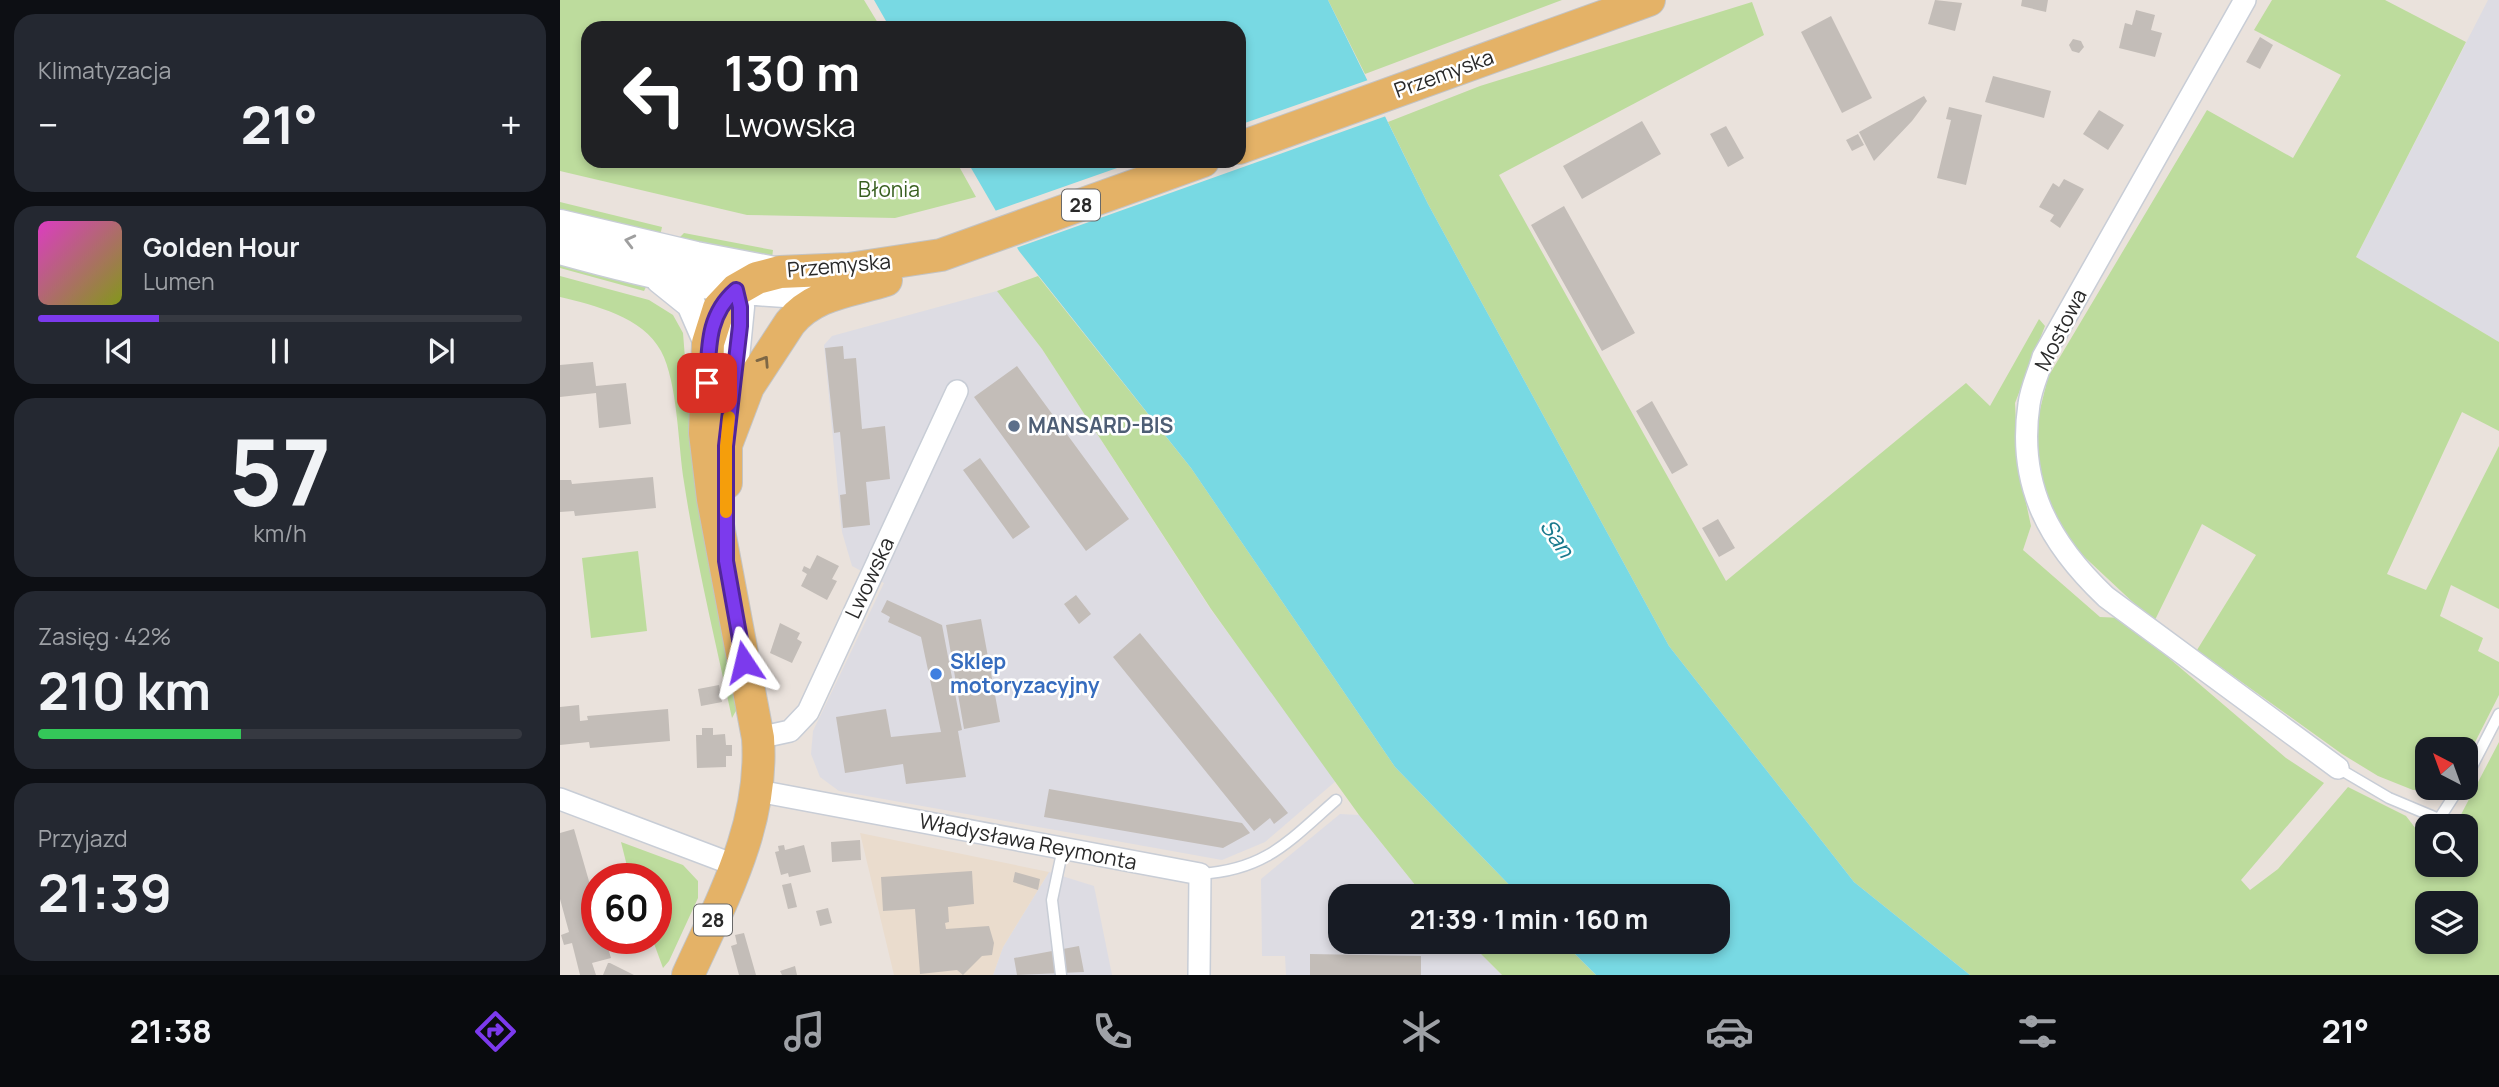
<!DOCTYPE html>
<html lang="pl">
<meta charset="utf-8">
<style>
body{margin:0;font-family:Manrope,sans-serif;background:#242831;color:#f1f3f6;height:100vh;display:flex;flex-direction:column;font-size:26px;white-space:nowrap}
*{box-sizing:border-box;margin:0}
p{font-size:23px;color:#9ea1a6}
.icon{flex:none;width:38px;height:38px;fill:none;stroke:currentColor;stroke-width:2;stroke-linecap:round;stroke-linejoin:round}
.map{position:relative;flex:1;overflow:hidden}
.details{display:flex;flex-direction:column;gap:14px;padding:14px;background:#0d0f14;width:560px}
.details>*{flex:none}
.top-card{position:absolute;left:21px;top:21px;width:665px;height:147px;border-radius:21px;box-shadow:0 4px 10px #0003;background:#202124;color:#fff;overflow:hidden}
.needle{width:46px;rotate:319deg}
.buttons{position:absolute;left:1855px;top:737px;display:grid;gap:14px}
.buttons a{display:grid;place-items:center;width:63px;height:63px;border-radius:14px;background:#171b24;box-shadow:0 4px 10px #0003;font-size:35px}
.speed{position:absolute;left:21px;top:863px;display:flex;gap:14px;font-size:35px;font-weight:700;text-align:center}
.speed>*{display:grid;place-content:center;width:91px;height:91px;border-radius:50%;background:#171b24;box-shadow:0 4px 10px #0003;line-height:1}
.speed .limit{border:10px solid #d22;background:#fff;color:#111}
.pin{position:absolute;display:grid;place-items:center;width:60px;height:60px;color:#fff;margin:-30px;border-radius:14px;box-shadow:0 4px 10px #0006}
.me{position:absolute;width:77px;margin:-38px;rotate:350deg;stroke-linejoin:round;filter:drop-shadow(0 0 5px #0008)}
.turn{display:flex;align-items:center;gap:24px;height:147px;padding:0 28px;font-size:32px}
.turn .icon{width:91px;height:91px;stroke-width:2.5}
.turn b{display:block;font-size:49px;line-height:60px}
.big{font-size:52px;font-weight:700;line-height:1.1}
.details .card{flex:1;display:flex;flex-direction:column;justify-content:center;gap:10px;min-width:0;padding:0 24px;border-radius:21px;background:#242831}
.details .dial{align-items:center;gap:0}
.dial b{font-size:91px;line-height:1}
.song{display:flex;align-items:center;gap:21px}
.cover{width:84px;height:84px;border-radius:10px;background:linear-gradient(135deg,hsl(310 70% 55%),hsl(70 70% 35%))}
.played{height:7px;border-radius:4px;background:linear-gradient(90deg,#7c3aed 25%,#363941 25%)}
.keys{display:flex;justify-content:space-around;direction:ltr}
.heat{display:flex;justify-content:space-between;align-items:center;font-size:38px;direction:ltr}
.charge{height:10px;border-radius:5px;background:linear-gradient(90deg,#34c759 42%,#363941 0)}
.trip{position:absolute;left:768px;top:884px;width:402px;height:70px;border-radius:21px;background:#171b24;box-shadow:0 4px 10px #0003;font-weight:700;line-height:70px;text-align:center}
.tabs{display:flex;height:112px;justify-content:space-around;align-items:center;background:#090b0e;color:#9ea1a6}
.tabs .icon{width:49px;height:49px}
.tabs .active{color:#7c3aed}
.tabs b{font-size:32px;color:#f1f3f6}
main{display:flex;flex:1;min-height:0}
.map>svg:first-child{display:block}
</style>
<main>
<section class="details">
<div class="card"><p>Klimatyzacja</p>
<div class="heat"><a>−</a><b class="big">21°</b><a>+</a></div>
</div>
<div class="card">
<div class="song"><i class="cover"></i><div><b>Golden Hour</b><p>Lumen</p></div></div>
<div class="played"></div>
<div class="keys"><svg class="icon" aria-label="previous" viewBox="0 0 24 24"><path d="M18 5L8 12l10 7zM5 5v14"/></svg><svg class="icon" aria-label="pause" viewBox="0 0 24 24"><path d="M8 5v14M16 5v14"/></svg><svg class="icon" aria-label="next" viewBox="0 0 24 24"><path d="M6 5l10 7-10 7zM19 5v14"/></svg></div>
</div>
<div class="card dial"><b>57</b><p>km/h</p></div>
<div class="card"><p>Zasięg · 42%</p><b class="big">210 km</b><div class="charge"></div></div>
<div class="card"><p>Przyjazd</p><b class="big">21:39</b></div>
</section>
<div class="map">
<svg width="1939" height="975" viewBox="0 0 1939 975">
<rect width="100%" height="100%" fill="#eae2dc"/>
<path fill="#dddce3" d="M1928,0H1939V342L1796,257Z
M437,291L482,349L651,610L777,780L705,842L662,860L279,791L260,777L251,754L253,731L324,583L292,566L282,532L264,345L272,336Z
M780,814L799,815L864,896H780V942H909L942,975H726L725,956H702L701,879Z
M489,872L534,886L552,975H433L443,947Z"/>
<path fill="#eadccd" d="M300,833L489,872L443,947L433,975H334Z"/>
<path fill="#bddc9d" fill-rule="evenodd" d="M0,0H304L321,28H28V161H396L416,197L335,218L187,215L0,171Z
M768,0H1002L805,74Z
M1712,0H1825L1906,42L1796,257L1939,342V431L1902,412L1827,574L1866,590L1939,446V609L1891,585L1880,616L1923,638L1918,651L1939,662V695L1906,760V749H1867V788H1882L1853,790L1818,776L1782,754L1637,650L1696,555L1642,524L1594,622L1516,549L1489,511L1474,434L1488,377L1647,110L1733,158L1781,75L1694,30Z
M1192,2L1204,35L939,175L1166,581L1406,383L1430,406L1479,319L1485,326L1455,403L1458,465L1471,526L1463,550L1540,617L1562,618L1726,758L1764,783L1681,880L1690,890L1718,869L1788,787L1846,816L1856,829L1867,831V864H1906V826H1895L1939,742V975H1410L1294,882L1109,646L868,204L828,122L920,86ZM1867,903H1906V942H1867Z
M0,202L102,227L100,236L0,210Z
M124,233L213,250L212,258L117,240Z
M0,264L86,287L84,291L0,268Z
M0,276L89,300L113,315L123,333L130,421L177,709L172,718C155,640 136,561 124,482C118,446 118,383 101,351C83,317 34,305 0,297Z
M478,276L631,468L835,767L960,896H864L799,815L651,609L482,349L437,291Z
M78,551L87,631L31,638L22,558Z
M61,842L123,865L138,881V898L109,961L103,968L92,938H96V878H70Z
M909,942H1003L1036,975H942Z"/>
<path fill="#78d9e3" d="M314,0H768L868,204L1109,646L1294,882L1410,975H1036L1003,942H1158V896H960L835,767L631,468L459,251L407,161H679V28H330Z"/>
<path fill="#eae2dc" d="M811,79L829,115L453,249L432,212L577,161H679V125Z"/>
<path fill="#c3bdb8" d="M1375,0L1402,3L1395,31L1368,24Z
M1462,0H1488L1486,12L1461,6Z
M1576,10L1595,15L1591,30L1602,33L1595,57L1559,48L1565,23L1572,25Z
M1271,16L1312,98L1282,113L1241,32Z
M1700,37L1713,45L1700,69L1686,62Z
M1513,39L1521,41L1524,47L1519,53L1512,51L1509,45Z
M1433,76L1491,91L1484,118L1425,102Z
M1364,96L1367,101L1352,121L1314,161L1299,132Z
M1389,107L1422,115L1406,185L1377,178L1391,120L1386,119Z
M1539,110L1564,125L1548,150L1523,134Z
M1082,121L1101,154L1022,199L1003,166Z
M1166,126L1184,158L1168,167L1150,134Z
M1298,134L1304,145L1292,151L1286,140Z
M1504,179L1524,189L1500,228L1490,221L1494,215L1479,207L1493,183L1499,187Z
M1004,206L1075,333L1042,351L971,225Z
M283,346L284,359L296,358L302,429L325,426L330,479L306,482L310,525L283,528L280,495L286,494L280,432L274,433L265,348Z
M33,362L36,386L66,383L71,424L39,428L36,393L0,397V365Z
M457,366L569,519L526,551L414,397Z
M1092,401L1128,465L1112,474L1076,411Z
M420,458L470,527L453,539L403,470Z
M93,477L96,508L15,516L14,511L0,512V480H11L12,484Z
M1158,519L1175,548L1159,557L1142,528Z
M257,555L279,566L272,579L277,581L267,600L241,586L247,574L242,571L244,566L250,569Z
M516,595L531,614L519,624L504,604Z
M327,600L382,625L402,730L398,731L406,777L346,784L343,764L285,773L276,717L326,709L331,737L381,732L361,637L328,622L330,617L321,612Z
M421,619L440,722L404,729L386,625Z
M220,623L240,633L237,639L242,642L232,663L210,653Z
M580,633L728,813L714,824L710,818L694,831L553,657Z
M159,685L162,702L141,706L138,689Z
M19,705L20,721L28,720L27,716L108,709L110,741L30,748L29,742L0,745V707Z
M142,728H153V735L165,734L166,745H172V756H166V767L137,768L136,735H142Z
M489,789L682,823L690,833L663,848L484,817Z
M14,829L37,909V938H45L51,958L32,963L36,975H20L12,943L4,945L1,935L9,932L0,899V833Z
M300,840L301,860L272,862L271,842Z
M224,845L225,850L244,845L251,872L229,877L228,873L221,875L215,852L219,851L218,846Z
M412,871L414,904L388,907L389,922L385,923L386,929L429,926L434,943L432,955L422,956L403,975L397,970L360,974L355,909L323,911L321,877Z
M455,872L480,879L478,890L453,882Z
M231,883L237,907L228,909L222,885Z
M268,908L272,923L260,926L256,911Z
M184,933L196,975H179L171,946L177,944L175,935Z
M519,946L524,972L457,975L454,958Z
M750,954L861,956V975H750Z
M48,963H50L74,975H43Z
M235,966L237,975H222L220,971Z"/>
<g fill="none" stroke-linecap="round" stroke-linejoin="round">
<g stroke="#c8cdd6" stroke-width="13">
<path id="lane" d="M1778,768L1829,798L1879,819L1899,788
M1906,778L1939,714
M640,874C706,870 729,841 776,800
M501,975L492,900L503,848"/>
</g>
<g stroke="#c8cdd6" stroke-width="24">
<path id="street" d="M1685,0L1483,357C1479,372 1471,388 1469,404C1457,485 1489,543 1546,597L1778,768
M198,738L230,731L248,712L397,391
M198,791L640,874L639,975
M0,799L177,866"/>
</g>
<g stroke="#c8cdd6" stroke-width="31">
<path id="secondary" d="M0,224L136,256L220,272
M0,250C90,275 177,296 271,294
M167,278L176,290L180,307L169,418
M100,279L131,304L148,343"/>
</g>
<g stroke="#c3c3c3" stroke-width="34">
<path id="primary" d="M679,148L1089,0
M166,483V445L188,387L230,323C254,293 292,291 326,280
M128,975C163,898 204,824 198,738L153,499L145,433L148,343L159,308L176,290L197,278L220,272L289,269L381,255L643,161"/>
</g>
<use href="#lane" stroke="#fff" stroke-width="10"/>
<use href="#street" stroke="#fff" stroke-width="21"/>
<use href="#secondary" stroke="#fff" stroke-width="28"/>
<use href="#primary" stroke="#e4b267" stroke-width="32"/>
</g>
<defs><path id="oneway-chevron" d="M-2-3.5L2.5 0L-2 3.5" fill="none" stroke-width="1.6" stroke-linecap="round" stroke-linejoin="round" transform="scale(1.75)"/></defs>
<use stroke="#9f9f9f" href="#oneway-chevron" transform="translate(70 241) rotate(-166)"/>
<use stroke="#7d6745" href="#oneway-chevron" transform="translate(204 361) rotate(-57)"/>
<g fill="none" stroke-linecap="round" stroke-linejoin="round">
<g stroke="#51269a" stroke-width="18">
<path id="route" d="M147,383C149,347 147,315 176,290L180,307V326L166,446V561L184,662"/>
</g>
<use href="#route" stroke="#7c3aed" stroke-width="12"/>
<path stroke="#f59e0b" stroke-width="12" d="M166,512V446L169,417"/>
</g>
<circle fill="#5c6f8a" stroke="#fff" stroke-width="2.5" cx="454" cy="426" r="7"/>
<circle fill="#3f7fe0" stroke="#fff" stroke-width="2.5" cx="376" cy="674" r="7"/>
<g text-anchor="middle" stroke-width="5" stroke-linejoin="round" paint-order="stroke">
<g fill="#fff" stroke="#696969" stroke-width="2">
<rect x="502" y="189.5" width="38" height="31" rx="5"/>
<rect x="134" y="904.5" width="38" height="31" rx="5"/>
</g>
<g font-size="19" font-weight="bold" fill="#292929">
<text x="521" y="212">28</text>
<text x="153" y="927">28</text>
</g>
<g font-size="21" fill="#292929" stroke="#fff">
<text transform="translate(884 74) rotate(-20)" y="7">Przemyska</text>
<text transform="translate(279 266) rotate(-5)" y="7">Przemyska</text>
<text transform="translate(1501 330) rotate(-63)" y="7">Mostowa</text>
<text transform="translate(310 578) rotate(-65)" y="7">Lwowska</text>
<text transform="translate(468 842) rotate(11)" y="7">Władysława Reymonta</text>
</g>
<g font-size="21" fill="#385f20" stroke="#fff">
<text x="329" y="197">Błonia</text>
</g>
<g font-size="21" font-weight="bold" fill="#4e5e75" stroke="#fff" text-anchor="start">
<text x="468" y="433">MANSARD-BIS</text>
</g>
<g font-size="21" font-weight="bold" fill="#366cbe" stroke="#fff" text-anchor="start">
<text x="390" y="669">Sklep<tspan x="390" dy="24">motoryzacyjny</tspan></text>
</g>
<g font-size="23" font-style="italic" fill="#19798d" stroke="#fff">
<text transform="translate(997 538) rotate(56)" y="8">San</text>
</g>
</g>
</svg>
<div class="buttons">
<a><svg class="needle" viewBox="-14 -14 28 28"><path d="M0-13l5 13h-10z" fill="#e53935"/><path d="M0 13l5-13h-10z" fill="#9ea1a6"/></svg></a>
<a><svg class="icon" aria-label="search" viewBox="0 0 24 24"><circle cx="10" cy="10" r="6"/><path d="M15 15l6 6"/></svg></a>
<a><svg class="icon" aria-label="layers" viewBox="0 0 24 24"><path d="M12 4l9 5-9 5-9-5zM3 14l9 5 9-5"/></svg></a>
</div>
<div class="speed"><div class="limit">60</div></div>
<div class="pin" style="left:147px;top:383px;background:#d93025"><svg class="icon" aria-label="arrive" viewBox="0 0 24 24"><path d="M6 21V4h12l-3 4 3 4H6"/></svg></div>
<svg class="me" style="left:184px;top:662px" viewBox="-20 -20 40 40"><path d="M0-17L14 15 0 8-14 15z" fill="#7c3aed" stroke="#fff" stroke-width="4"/></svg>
<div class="trip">21:39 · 1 min · 160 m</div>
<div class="top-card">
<div class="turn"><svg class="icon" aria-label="left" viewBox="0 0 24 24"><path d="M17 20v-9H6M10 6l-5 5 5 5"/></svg><div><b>130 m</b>Lwowska</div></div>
</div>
</div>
</main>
<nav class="tabs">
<b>21:38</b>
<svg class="icon active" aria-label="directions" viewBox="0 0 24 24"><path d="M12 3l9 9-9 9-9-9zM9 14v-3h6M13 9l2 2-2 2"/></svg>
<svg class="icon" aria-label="music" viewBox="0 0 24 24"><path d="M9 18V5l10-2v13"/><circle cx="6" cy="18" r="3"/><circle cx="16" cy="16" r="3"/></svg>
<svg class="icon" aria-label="phone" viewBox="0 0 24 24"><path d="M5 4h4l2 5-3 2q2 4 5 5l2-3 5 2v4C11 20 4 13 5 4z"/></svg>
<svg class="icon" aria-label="climate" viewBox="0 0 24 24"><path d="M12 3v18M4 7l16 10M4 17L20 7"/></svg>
<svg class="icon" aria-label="car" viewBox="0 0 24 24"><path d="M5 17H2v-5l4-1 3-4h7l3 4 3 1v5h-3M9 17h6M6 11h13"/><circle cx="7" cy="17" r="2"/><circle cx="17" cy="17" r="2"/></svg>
<svg class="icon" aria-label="filters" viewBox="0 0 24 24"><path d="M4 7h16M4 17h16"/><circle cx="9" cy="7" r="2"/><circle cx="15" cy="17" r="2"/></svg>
<b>21°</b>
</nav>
